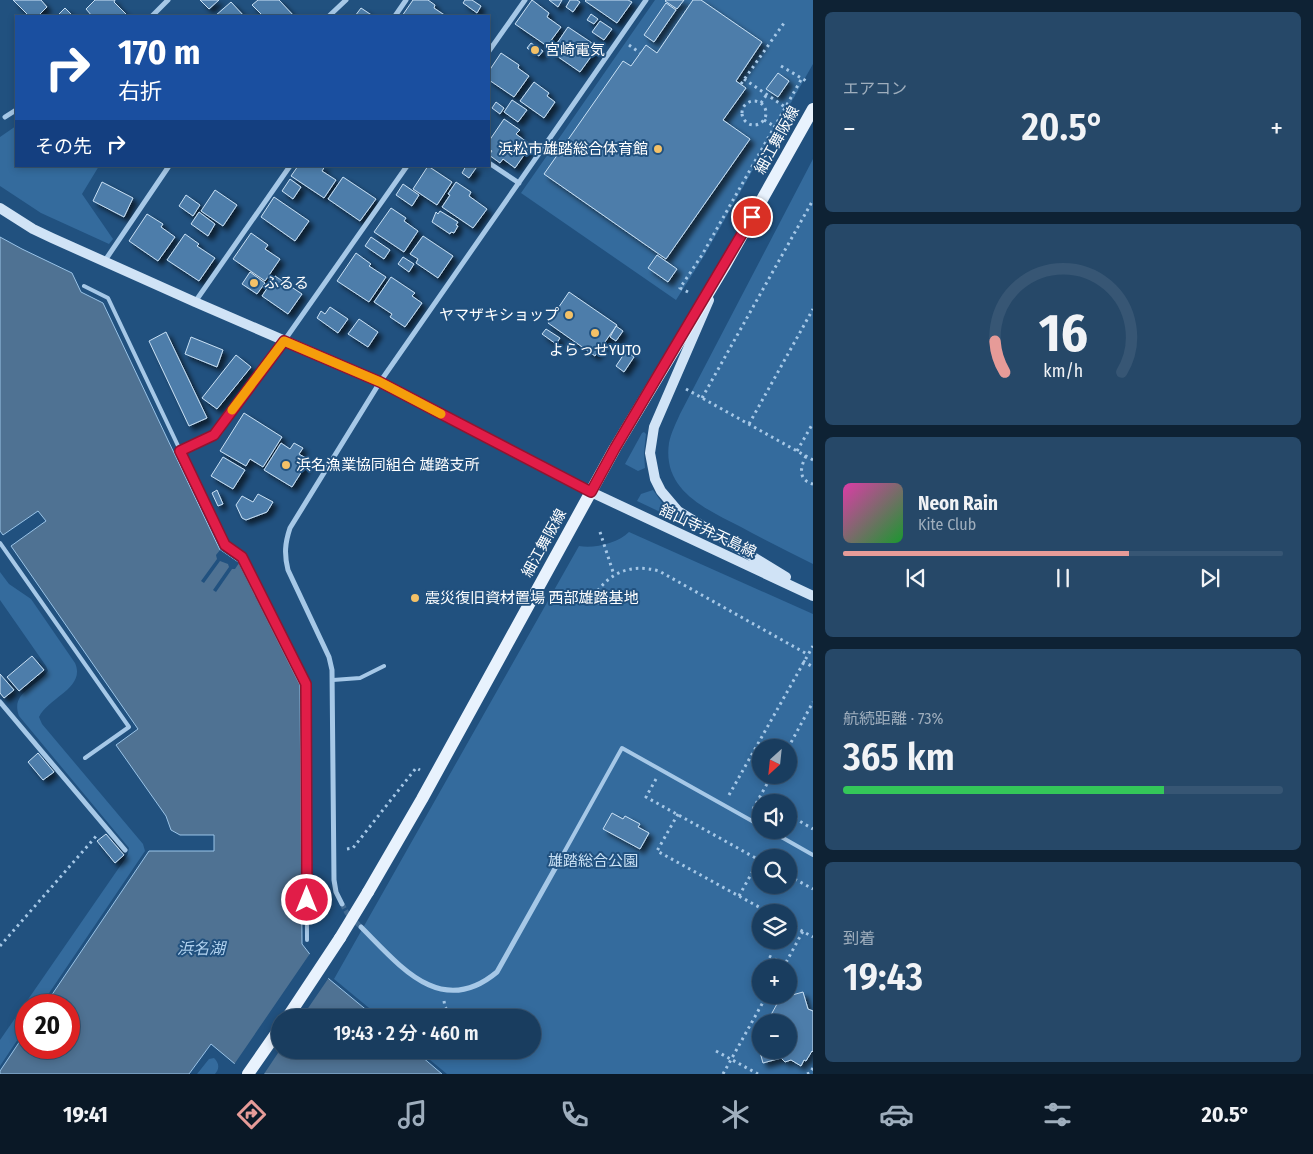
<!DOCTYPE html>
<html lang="ja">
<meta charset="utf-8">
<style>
body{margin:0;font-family:"Fira Sans Condensed","Noto Sans JP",sans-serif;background:#264868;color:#f1f3f6;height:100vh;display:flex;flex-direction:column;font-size:19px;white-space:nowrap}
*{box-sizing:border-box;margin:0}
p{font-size:16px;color:#9faebd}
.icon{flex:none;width:28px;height:28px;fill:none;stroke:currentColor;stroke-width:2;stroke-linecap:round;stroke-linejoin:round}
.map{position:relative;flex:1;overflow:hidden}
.sheet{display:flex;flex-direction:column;gap:12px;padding:12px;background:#0e2234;width:500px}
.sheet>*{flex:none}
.top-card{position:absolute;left:15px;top:15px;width:475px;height:152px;border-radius:0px;box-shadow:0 2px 8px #0003,0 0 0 1px #375674;background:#1a4fa0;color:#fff;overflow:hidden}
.needle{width:32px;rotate:207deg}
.buttons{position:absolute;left:752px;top:739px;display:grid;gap:10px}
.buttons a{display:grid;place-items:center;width:45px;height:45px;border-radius:50%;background:#193d5f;box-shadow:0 2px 8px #0003,0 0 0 1px #375674;font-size:25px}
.speed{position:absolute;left:15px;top:994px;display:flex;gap:10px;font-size:25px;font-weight:700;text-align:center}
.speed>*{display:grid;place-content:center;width:65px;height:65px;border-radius:50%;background:#193d5f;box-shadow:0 2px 8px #0003,0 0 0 1px #375674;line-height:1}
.speed .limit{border:8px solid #d22;background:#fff;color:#111}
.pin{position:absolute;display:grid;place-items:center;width:42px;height:42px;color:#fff;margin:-21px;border:2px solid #fff;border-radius:50%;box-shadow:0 1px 5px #0007}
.me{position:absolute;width:55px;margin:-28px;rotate:0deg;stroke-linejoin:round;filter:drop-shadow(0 0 4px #0008)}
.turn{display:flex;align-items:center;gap:18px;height:105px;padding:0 20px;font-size:22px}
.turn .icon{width:65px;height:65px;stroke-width:2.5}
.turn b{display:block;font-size:35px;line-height:42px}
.then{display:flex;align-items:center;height:48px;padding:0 20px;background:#0003;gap:10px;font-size:19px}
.big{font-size:38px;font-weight:600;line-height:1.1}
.sheet .tile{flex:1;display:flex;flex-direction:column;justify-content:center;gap:8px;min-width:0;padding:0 18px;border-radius:8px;background:#264868}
.sheet .dial{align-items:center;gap:0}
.dial svg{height:130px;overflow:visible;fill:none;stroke:#375674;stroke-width:7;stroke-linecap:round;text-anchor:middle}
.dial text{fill:#f1f3f6;stroke:none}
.song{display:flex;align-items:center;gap:15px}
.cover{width:60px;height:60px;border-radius:8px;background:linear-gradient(135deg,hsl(320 70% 55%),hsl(130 70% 35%))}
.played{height:5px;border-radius:2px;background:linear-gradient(90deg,#e69b98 65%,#375674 65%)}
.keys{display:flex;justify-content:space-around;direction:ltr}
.heat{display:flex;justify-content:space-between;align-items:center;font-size:28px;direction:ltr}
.charge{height:8px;border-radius:4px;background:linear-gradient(90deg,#34c759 73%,#375674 0)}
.trip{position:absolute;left:271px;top:1009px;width:270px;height:50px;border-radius:25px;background:#193d5f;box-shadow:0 2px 8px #0003,0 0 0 1px #375674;font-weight:600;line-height:50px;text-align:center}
.tabs{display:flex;height:80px;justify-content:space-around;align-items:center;background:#0a1826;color:#9faebd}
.tabs .icon{width:35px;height:35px}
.tabs .current{color:#e69b98}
.tabs b{font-size:22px;color:#f1f3f6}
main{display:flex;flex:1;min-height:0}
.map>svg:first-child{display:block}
</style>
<main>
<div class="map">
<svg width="813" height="1074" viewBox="0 0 813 1074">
<defs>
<filter id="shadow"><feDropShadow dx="4.5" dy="4.5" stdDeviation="2.5" flood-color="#0009"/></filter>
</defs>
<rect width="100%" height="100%" fill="#21517f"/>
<path fill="#346b9d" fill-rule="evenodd" d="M655,0H813V64L704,256L676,300L521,193Z
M16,126V166H99L82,194L113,239L109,244L41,213L0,186V137Z
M813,159V564C789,552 765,540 741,527C706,509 662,491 669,443C671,433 676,423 680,414Z
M644,432L646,434L644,453L645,468L638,471L625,464L642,433Z
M653,490L673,518L637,501L641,494Z
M629,532L813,614V1074H447L418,1050H532V1018L380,1017L334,979L579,546C594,549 618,543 629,532ZM761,748H789V775H761ZM761,802H789V830H761ZM761,858H789V885H761ZM761,912H789V940H761ZM761,968H789V995H761ZM761,1022H789V1050H761Z
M0,572L9,584L31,599L75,663C86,688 49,697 39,717L42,724L143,844L145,851L41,1005H26V1027L0,1066V1040L125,859L128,854L129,848L19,716C10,692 37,687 48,671L46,666L0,600Z
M214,1058C219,1063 220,1068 215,1074H197L209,1059Z"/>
<path fill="#4f7293" stroke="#9ac4e8" d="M0,237L22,249L72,273L81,292L103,303L220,550L239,563L300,685L302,944L329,979L375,1017L280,1018V1050H414L442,1074H247L211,1044L189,1074H0V1071L26,1032V1048H69V1005H45L149,851H214V835H180L171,830L166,816L116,745L138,729L11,546L46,521L38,511L3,535L0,531Z"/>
<path fill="#21517f" d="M220,550L239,563L235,569H232L216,592L213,590L229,567L228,564L220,561L204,583L201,581L217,559L216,555Z
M311,952L330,976L302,1017L280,1018V1050L264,1074H243L233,1066Z"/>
<path fill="#4e7daa" stroke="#c9e1f5" filter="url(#shadow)" d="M13,0H41L47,7L38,16H29Z
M95,0H115L114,2L128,16H92L86,9Z
M200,0H219L209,9Z
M258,0H279L294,16H263L252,5Z
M413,0H428L435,5L434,8L446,16H402Z
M465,0H472L481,6L477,13L463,3Z
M532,0L549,13L547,17L561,27L547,46L515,24Z
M549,0H562L558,7Z
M570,0H577L580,2L573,12L566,7Z
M586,0H628L632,2L617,23L585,1Z
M666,0H684L677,9L665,1Z
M693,0H701L762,42L736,81L746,88L723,120L750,139L666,259L544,174L623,61L631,66L646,45L657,53Z
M231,2L244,16H215Z
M666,3L676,10L654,42L644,35Z
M65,8L73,16H57Z
M361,8L373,16H355Z
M591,14L598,19L594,24L587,20Z
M600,21L612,29L604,40L592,32Z
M568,27L598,47L580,72L551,52Z
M531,43L543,51L539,56L527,48Z
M501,53L519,65L518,68L529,76L514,97L489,80V71Z
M778,73L789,81L778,97L766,89Z
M534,82L549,93L547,96L555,102L544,118L520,101Z
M512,100L527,110L518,122L504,112Z
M496,102L504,108L500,114L492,108Z
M504,119L520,130L516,134L531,145L515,168L503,159L500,163L489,155L492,151L489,149V141Z
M298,166H325L322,171L336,180L324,198L291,176Z
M428,166L452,182L437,205L413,189Z
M466,166H473L476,168L469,178L462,173Z
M343,177L376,199L360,221L328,199Z
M290,179L301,187L293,199L282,191Z
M102,182L133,198L124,217L93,201Z
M456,182L471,192L469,196L487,209L473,228L442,207L450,195L448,194Z
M403,184L419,195L412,206L396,195Z
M215,190L237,205L223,226L201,211Z
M186,195L200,205L193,216L179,206Z
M274,197L309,221L295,241L261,217Z
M391,208L406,218L404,221L418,231L404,252L374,232Z
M440,211L458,222L456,225L458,226L454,233L451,232L450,234L432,222L436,212L438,214Z
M199,212L215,224L208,236L191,224Z
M147,214L163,224L161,227L175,237L158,261L129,241Z
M251,233L268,245L265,249L280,259L265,281L233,259Z
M185,234L199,244L197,246L215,258L199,281L167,260Z
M423,236L453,256L438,278L416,263L418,259L410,254Z
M371,237L390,250L384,259L365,246Z
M356,253L371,264L369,266L386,277L369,302L337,281Z
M657,255L677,269L668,282L648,268Z
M403,257L414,264L409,272L398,264Z
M250,272L265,283L257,294L242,284Z
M275,276L302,294L288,314L262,296Z
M391,277L415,293L412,296L422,303L405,327L390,317L392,314L374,302Z
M569,292L617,325L595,356L548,323Z
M330,307L348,319L338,333L317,318L321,311L325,314Z
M359,319L378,332L368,347L348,334Z
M616,326L623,331L616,341L610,337Z
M546,329L560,338L556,344L542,334Z
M166,332L207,418L189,426L149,341Z
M191,337L223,350L217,367L185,354Z
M626,351L634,357L624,372L616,366Z
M236,355L251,367L217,409L202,398Z
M244,413L282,437L263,467L250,459L246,466L220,451Z
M281,443L290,449L294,443L303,448L299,454L309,460L292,487L264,470Z
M223,457L245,470L233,489L211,476Z
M217,490L223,504L218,506L212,493Z
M258,494L273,502L267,512L246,520L242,518L236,505L242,496L253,502Z
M32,656L44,670L19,691L7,677Z
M0,674L14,690L4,698L0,693Z
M38,753L54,772L43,780L28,762Z
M612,813L623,819L625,816L640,824L638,827L649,833L640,849L603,829Z
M106,834L124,855L115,863L97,841Z
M803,992L808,1009L813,1011V1052L812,1051L806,1061L804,1060L801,1066L791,1060L785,1062L781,1058L763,1063L758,1045L755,1044L761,1032V1050H789V1022H767L782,995L785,997Z"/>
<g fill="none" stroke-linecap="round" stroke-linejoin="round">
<path stroke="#426b92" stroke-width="5" stroke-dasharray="5 2.5" stroke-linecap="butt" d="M342,904L347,913L361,927"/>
<path stroke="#a6c8e7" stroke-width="3" stroke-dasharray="2.5 4" stroke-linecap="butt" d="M629,45L640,53
M781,66L808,82
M744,79L785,107
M741,84L784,23
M742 113a12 12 0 1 1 24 0a12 12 0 1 1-24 0Z
M761,103L767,94
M764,120L774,126
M688,292L680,288L702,255L802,78
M686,389L813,460
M702,398L813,200
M749,424L813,309
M797,451L813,423
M806,456C800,468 798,480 813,484
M600,532L614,575
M600,604L592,599C608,573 629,563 659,571L807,654
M803,661L813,667
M788,748L813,702
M656,779L646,797L761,861
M729,795L813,646
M759,799L766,802
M753,809L772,775
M678,814L657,851L768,912
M789,815L813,829
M347,849L353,848L416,768L420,770
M789,876L813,889
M739,896L759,860
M789,924L813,937
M0,946L98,834
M769,956L784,964
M783,968L803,931
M444,1001L445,1007L453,1018
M716,1051L758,1074
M723,1074L767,995
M807,1074L810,1073L813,1068"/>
<path stroke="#a6c8e7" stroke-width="4" d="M84,286L108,298L225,545L242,557L306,684L307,940
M180,451L213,435L283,342
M0,543L129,727L85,758
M333,680L360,678L384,666
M769,830L813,855
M557,865L622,748L761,826"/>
<path stroke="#a6c8e7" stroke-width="5" d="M152,16L168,0
M329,16L346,0
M395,16L406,0
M489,51L525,0
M5,117L16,110
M489,163L519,183
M104,262L169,166
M195,302L290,166
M284,341L407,166
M0,702L125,850
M342,904L336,892L334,880L332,670L329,657L288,570C284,554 285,543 290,528L380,382L646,0
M361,927C400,966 441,1019 497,972L557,865"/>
<path stroke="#d0e3f6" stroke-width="10" d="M0,208L33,229L52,238L195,302L380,382L591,492L813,596
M709,300L654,427L650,453L655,479L661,491L678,511L786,577"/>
<path stroke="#e8f2fd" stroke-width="12" d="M368,892L422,799L615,448L724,267L813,109
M287,1018L340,938
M248,1074L280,1028"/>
<path stroke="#e8f2fd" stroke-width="12" d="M340,938L368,892"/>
</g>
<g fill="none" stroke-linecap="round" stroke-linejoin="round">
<g stroke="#92132f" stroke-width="12">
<path id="route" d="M307,900L306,684L242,557L225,545L180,451L214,435L284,341L380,382L591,492L615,448L752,217"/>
</g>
<use href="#route" stroke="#e11d48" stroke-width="9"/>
<path stroke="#f59e0b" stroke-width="9" d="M232,410L284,341L380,382L441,414"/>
</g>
<g fill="#f4c167" stroke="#21517f" stroke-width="2">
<circle cx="535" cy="50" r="5"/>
<circle cx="658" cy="149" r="5"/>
<circle cx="254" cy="283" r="5"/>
<circle cx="569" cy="315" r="5"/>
<circle cx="595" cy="333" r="5"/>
<circle cx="286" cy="465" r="5"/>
<circle cx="415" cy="598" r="5"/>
</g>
<g text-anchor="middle" stroke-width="4" stroke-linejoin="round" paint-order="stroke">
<g font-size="15" fill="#fff" stroke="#21517f" text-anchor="start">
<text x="545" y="55">宮崎電気</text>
<text x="648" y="154" text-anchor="end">浜松市雄踏総合体育館</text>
<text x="264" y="288">ふるる</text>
<text x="559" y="320" text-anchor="end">ヤマザキショップ</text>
<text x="595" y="355" text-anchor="middle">よらっせYUTO</text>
<text x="296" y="470">浜名漁業協同組合 雄踏支所</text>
<text x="425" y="603">震災復旧資材置場 西部雄踏基地</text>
</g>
<g font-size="15" fill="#fff" stroke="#21517f">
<text transform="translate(777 140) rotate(-61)" y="5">細江舞阪線</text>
<text transform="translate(708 531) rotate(25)" y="5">舘山寺弁天島線</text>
<text transform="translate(544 543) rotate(-61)" y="5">細江舞阪線</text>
</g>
<g font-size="15" fill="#c9e1f5" stroke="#21517f">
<text x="593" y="866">雄踏総合公園</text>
</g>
<g font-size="16" font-style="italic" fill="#b1d2ef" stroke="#21517f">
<text x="201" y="954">浜名湖</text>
</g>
</g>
</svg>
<div class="buttons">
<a><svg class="needle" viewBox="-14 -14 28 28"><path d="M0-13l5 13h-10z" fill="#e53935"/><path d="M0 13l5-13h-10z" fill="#9faebd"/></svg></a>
<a><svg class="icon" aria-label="sound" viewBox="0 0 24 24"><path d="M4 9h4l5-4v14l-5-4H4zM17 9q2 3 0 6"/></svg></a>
<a><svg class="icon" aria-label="search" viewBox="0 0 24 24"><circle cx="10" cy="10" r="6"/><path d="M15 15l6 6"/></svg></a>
<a><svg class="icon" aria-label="layers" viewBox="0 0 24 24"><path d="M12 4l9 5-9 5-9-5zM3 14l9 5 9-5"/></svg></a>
<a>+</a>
<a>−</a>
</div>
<div class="speed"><div class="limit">20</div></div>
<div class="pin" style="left:752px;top:217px;background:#d93025"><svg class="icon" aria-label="arrive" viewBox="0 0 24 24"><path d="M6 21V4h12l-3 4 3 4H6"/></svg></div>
<svg class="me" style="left:307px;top:900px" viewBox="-20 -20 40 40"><circle r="17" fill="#e11d48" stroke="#fff" stroke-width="3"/><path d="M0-11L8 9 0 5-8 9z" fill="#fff"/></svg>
<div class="trip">19:43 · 2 分 · 460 m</div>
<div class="top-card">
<div class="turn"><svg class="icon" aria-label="right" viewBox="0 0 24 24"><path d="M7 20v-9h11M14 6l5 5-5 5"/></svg><div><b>170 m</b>右折</div></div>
<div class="then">その先<svg class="icon" aria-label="right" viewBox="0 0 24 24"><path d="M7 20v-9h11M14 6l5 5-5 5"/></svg></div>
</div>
</div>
<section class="sheet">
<div class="tile"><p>エアコン</p>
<div class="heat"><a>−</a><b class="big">20.5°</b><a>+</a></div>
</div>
<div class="tile dial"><svg viewBox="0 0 100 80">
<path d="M14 69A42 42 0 1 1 86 69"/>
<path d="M14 69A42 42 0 0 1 8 50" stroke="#e69b98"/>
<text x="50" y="56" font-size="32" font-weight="700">16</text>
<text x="50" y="72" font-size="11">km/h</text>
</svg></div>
<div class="tile">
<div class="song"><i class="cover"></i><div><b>Neon Rain</b><p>Kite Club</p></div></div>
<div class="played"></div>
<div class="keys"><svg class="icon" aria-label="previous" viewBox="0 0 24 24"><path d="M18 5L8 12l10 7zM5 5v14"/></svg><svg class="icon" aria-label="pause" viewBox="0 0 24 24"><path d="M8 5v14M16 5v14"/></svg><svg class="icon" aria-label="next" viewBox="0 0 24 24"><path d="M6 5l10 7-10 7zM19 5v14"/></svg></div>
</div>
<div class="tile"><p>航続距離 · 73%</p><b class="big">365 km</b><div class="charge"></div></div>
<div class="tile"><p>到着</p><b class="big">19:43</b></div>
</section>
</main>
<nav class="tabs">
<b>19:41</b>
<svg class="icon current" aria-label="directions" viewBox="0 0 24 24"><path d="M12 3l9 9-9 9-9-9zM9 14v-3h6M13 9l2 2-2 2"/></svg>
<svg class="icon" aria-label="music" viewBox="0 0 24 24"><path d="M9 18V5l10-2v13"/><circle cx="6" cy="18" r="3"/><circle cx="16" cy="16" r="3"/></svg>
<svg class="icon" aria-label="phone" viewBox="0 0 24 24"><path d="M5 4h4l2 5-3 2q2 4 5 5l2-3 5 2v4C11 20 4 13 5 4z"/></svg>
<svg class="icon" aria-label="climate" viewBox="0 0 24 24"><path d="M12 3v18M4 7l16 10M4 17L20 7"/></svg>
<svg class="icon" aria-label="car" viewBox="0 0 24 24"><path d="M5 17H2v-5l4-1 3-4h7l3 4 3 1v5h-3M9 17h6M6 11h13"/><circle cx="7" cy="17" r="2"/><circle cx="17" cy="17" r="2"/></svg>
<svg class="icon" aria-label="filters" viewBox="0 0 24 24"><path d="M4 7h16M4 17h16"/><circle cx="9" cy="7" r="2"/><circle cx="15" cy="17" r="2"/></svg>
<b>20.5°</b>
</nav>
